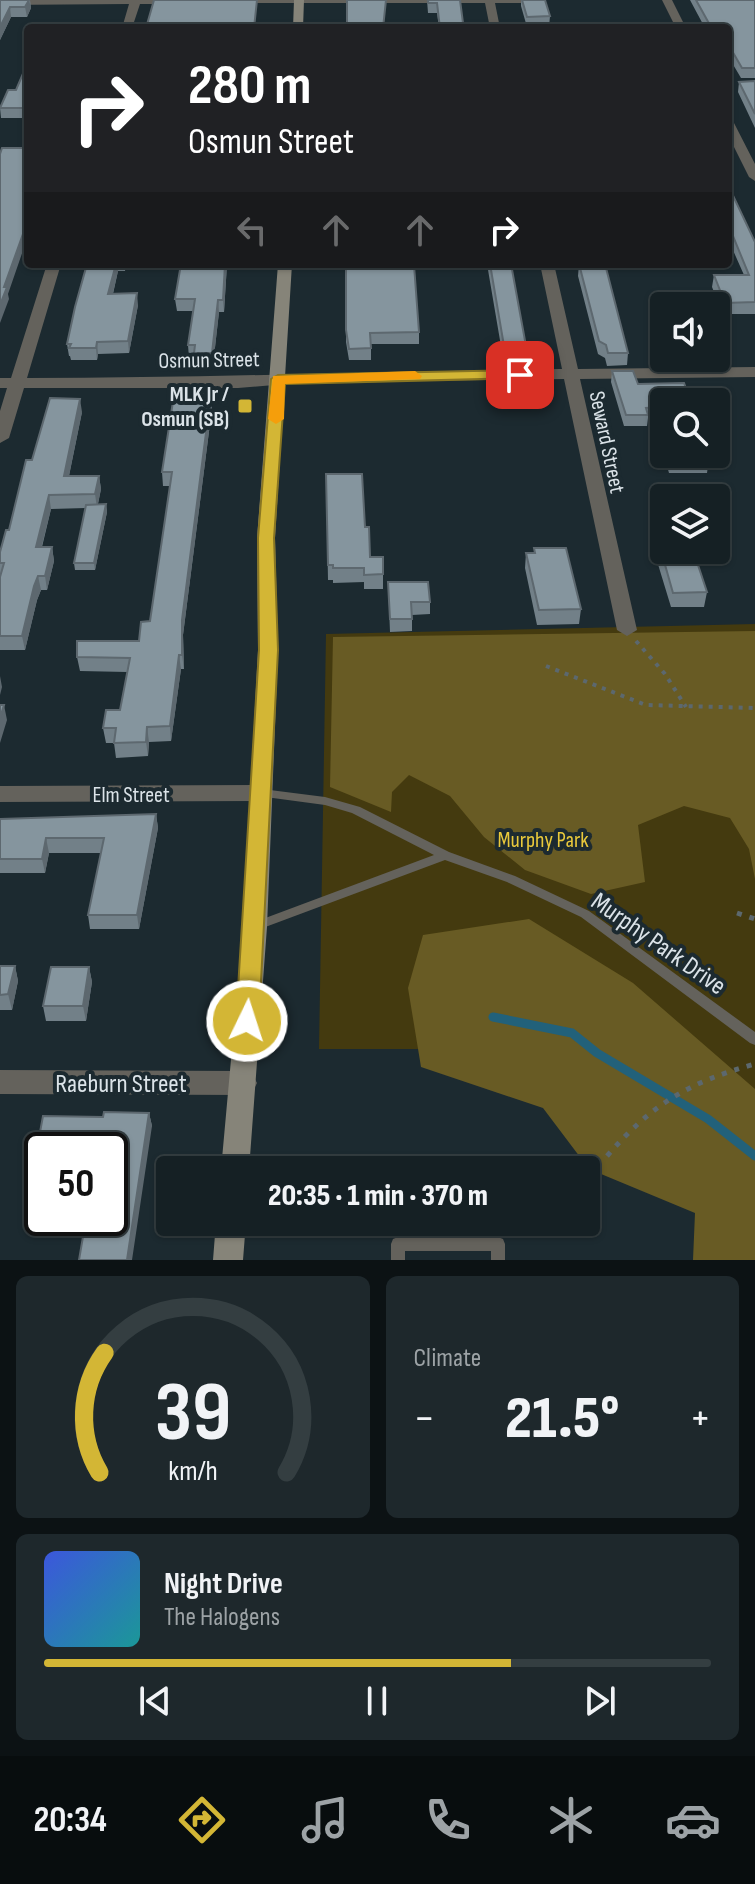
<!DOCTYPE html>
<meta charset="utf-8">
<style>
body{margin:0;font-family:"Sofia Sans Condensed",sans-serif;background:#1e282c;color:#f1f3f6;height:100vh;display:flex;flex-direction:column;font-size:30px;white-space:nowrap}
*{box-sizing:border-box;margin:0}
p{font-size:26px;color:#9da3a6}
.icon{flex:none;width:44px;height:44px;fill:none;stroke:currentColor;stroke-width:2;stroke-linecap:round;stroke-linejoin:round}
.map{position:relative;height:1260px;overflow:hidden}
.sheet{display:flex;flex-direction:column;gap:16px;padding:16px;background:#0c1214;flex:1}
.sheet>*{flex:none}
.top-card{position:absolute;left:24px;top:24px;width:708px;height:244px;border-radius:8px;box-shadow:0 2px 6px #0004,0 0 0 2px #343e41;background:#202124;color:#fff;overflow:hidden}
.controls{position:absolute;left:650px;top:292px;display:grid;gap:16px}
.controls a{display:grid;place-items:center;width:80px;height:80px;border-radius:8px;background:#152024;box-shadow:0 2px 6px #0004,0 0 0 2px #343e41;font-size:40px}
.speed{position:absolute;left:24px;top:1132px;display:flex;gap:16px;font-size:40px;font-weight:700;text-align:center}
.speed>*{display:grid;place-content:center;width:104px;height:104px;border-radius:50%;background:#152024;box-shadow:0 2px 6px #0004,0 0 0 2px #343e41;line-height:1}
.speed .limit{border:4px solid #111;border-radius:12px;background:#fff;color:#111}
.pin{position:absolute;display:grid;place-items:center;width:68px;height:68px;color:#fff;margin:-34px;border-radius:16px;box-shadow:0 4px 12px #0006}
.me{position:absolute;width:88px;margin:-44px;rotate:4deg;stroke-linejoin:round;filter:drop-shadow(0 0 6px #0008)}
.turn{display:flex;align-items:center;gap:28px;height:168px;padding:0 32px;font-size:36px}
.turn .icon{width:104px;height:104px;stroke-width:2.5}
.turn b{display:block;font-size:56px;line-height:68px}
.lanes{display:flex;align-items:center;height:76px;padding:0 32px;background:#0003;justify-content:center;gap:40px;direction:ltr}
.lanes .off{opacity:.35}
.big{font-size:60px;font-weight:800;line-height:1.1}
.sheet .card{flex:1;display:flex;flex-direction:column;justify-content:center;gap:12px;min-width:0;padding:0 28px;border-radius:12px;background:#1e282c}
.sheet .dial{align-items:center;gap:0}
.dial svg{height:208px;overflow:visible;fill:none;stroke:#343e41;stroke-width:7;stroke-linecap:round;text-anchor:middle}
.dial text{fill:#f1f3f6;stroke:none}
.song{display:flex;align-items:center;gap:24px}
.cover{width:96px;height:96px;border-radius:12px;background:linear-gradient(135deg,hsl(230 70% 55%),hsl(180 70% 35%))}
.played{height:8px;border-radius:4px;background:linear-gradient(90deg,#d3b635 70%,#343e41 70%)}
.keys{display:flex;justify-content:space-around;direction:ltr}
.heat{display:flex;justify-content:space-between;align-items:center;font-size:44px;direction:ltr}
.sheet .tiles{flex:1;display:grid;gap:16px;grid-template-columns:1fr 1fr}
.card:last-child{grid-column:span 2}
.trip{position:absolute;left:156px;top:1156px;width:444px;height:80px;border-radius:8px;background:#152024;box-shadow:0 2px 6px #0004,0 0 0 2px #343e41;font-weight:800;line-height:80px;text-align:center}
.tabs{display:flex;height:128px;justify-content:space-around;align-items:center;background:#080d0e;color:#9da3a6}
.tabs .icon{width:56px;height:56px}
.tabs .current{color:#d3b635}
.tabs b{font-size:36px;color:#f1f3f6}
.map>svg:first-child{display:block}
</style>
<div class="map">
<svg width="755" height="1260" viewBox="0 0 755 1260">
<rect width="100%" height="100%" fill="#1c2a30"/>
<path fill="#443a0f" d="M755,624V1260L687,1049H319L326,634Z"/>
<path fill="#685b24" d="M755,631V879L749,849L730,818L684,806L638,825L645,882L591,894L525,870L484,837L450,796L409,775L392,792L391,812L330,787L333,637Z
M529,919L633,983L755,1089V1260H693L695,1213L589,1169L543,1108L421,1067L408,988L423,935Z"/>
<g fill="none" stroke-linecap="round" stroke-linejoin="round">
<path stroke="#22617a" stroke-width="9" d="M493,1017L572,1033L597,1053L708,1119L755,1156"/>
<path stroke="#5c686e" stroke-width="4" stroke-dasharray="4 6" stroke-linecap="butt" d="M636,641L665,674L686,707
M546,666L646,705L755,708"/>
<path stroke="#5c686e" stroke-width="5" stroke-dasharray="5 8" stroke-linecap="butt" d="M737,913L755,919
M607,1156C652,1104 689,1082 755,1064"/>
<path fill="#64625c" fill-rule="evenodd" d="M262,789L325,797L360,807L449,852L515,876L589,911L755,1032V1045L750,1043L581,917L507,882L445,860L260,929L256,931L252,929L250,926L252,923L434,855L352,813L325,805L258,796L256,793L258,790Z
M398,1237H498L503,1239L505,1244V1260H491V1251H405V1260H391V1244L393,1239Z"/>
<path fill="#64625c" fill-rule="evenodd" d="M0,0H184L185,1L180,4H140L132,28H122L129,4L0,5Z
M227,0H542L537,3H495L500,28H490L485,3H232Z
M662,0H672L686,28H676Z
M728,119L734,123L755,164V181L749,177L728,135Z
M47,264H61L27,378C205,378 383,371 562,369L540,264H554L578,369L755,367V377L580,379L637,630L627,636L617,630L564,379L309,382L238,388H24L9,438L0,443V411L7,388H0V378H11Z
M262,785L270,787L273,793L270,799L262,801L0,802V786Z
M0,1070L243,1071L253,1075L257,1083L253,1091L243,1095L0,1094Z"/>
<path fill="#868479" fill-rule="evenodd" d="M294,0H304L303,28H293Z
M278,264H292L275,538L278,650L267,927L249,1170H221L243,927L258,650L257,538Z
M216,1222H246L243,1260H213Z"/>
</g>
<path fill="#728088" d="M0,0H30L31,8L27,17H11L0,40Z
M427,0H460L463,23L467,28H439L437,13H428Z
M521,0H545L550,16L549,27H527L521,6Z
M690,0H755V78H741L728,56V28H705Z
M28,62V118H1L0,108L16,90Z
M755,81V128L738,92L739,82Z
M728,185L755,242V314H723L712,287L714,275H744L728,239Z
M87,264H126L125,271H118L113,294L138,305L129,353L98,354L97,360H71L70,356H69L67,344Z
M227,264L224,312H219L213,365H195L194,358H189L188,345L193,311H177L175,299Z
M346,264L369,269L419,332V344H371V360H349L346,342Z
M487,264H511L526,346L525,358H503Z
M579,264L628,353L627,365L607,366L605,358L598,354L578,276Z
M612,371L638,384L664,402V418H648L647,426H624L611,382Z
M211,394L212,408L183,635L184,669H181L171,741L149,742L148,756L116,758L114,743H106L103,728L120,710L127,672L80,671L77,657L139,641L150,621L170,486H163L162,472Z
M82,412L69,476H99L101,489L98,504H106L107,512L95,570H75L74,563L86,508L51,509L42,547H52L54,561L47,590H41L37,600L25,650H0V552L9,530L32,460Z
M664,453L707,454L709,459L707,473H669L664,456Z
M326,474L365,527L370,557H383V589H364V582L333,583V580H328Z
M716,518L723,537L720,551L694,552L707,592L704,607H671L657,561L660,547L664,550H716Z
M534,548L581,609L579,624L537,625L525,568L526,553H534Z
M388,582L430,602V614L412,615V631L390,632Z
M156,814L158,828L139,929H90L88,915L101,853H49L45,873H0V819Z
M0,966H15L18,981L12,1010H0Z
M89,967L92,982L86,1021H46L43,1006Z
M149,1113L152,1126L83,1237H33L30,1225L38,1182L36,1174L40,1154L38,1143L103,1117Z"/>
<path fill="#5d686f" d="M29,0L31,8L27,17L25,7Z
M10,7L11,17L0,40V27Z
M28,220V236L8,294L9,299L0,323V305L4,287Z
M116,264H118V271L110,306L108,294Z
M225,264H227L224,312L223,300Z
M137,293L138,305L129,353L128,341Z
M218,300L219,312L213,365L212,353Z
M97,342L98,354L97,360L96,348Z
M211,394L212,408L183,635L184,669L182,655V620Z
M80,399L82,412L66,490L64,476Z
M99,476L101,489L97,508L95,494Z
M49,495L51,509L38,561L36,547Z
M106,504L107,512L95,570L94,563Z
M52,547L54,561L47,590L45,576Z
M38,576L41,590L37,600L25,650L22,636L34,586Z
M179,655L181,669L171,741L170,726Z
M0,676L2,687L0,695Z
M4,705L7,720L0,743V718Z
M147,727L149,742L148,756L146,742Z
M156,814L158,828L139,929L137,915Z
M46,838L49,853L45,873L42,859Z
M15,966L18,981L12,1010L8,994Z
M89,967L92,982L86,1021L83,1006Z
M149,1113L152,1126L132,1260H127Z"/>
<path fill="#85959e" stroke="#5d686f" stroke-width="2" fill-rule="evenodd" d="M0,0H29L25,7H10L0,27Z
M154,0H257L254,28H146Z
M347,0H386L383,28H347Z
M428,0H460L463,23H466L467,28H440L437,3H428Z
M522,0H545L550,16L527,17Z
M696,0H755V68H742L728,44V28L711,27Z
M98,25L97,28H73L74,26Z
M28,62V108H0L8,90H16Z
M755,81V114L739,82Z
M28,146V220L4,287H7L0,305V154L2,148H27Z
M728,185L755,242V302L725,303L714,275H749L728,224Z
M87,264H116L108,294L137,293L128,341L97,342L96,348H69L71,344H67L75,307Z
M181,264H225L223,300H218L212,353H194L195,345H188L195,299H175Z
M346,264H369V269L414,265L419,332L370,333L371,348L349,349L346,330Z
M490,264H511L526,346H504Z
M579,264H605L628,353H608L606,345L599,341Z
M612,371H633L638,384L684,383L691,402H664V407L646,408L648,415H626Z
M211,394L182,620V655H179L170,726L147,727L146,742L114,743L116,728H103L106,710H120L130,658L77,657V641H139L141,622L150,621L172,472H162L174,395Z
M50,398L80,399L64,476H99L95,494L49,495L36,547H52L45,576H38L34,586L22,636H0V577L4,563H0V552L6,530H9L26,460H32Z
M669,454H707L709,459L671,460Z
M326,474H362L365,527H369L370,557H383V574L364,575V568H333V565H328Z
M675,495H708L709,498H676Z
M106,504L94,563H74L86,505Z
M716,518L723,537H716Z
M660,547H664V550H693L707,592L673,593Z
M534,548H566L581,609L539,610L526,553H535Z
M388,582H428L430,602H411L412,619H390Z
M0,705H4L0,718Z
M156,814L137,915H88L104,838H46L42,859H0V819Z
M0,966H15L8,994L0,995Z
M51,967H89L83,1006H43Z
M104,1112L149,1113L127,1260H79L85,1225H30L40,1174H36L43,1143H38L43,1116L103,1117ZM42,1150H110V1218H42Z"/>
<path fill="#d3b635" stroke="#897622" stroke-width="2" d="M520,370L525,372V378L285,384L274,538L278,650L259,1021L256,1028L247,1031L239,1028L236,1021L259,650L258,538L271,379L278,375Z"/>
<path fill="#f59e0b" d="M415,371L422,376L420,379L285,384L284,419L276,424L268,419L273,376Z"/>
<rect fill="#d3b635" stroke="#1c2a30" stroke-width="3" x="237" y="398" width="16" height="16" rx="4"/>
<g text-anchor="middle" stroke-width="8" stroke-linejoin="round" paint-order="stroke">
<g font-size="22" fill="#dbe3e8" stroke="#1c2a30">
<text transform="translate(209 359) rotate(-1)" y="8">Osmun Street</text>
<text transform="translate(608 442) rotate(78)" y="8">Seward Street</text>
<text x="131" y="802">Elm Street</text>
</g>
<g font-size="22" font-weight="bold" fill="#dbe3e8" stroke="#1c2a30" text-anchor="end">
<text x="229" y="401">MLK Jr /<tspan x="229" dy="25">Osmun (SB)</tspan></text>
</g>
<g font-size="22" fill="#e9c93b" stroke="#1c2a30">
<text x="543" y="847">Murphy Park</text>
</g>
<g font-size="26" fill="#dbe3e8" stroke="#1c2a30">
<text transform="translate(659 943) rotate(35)" y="9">Murphy Park Drive</text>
<text x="121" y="1092">Raeburn Street</text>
</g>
</g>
</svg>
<div class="controls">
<a><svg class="icon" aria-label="sound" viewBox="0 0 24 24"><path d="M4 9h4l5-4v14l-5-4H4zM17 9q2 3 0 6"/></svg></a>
<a><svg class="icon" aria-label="search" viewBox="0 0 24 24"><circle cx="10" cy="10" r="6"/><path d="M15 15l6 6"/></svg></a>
<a><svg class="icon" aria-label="layers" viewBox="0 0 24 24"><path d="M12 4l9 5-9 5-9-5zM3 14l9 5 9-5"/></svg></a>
</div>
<div class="speed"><div class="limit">50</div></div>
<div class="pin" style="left:520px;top:375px;background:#d93025"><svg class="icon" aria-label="arrive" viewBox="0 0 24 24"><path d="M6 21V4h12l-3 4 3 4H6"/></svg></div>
<svg class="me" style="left:247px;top:1021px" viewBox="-20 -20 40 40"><circle r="17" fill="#d3b635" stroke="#fff" stroke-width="3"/><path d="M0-11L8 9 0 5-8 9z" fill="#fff"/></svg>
<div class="trip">20:35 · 1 min · 370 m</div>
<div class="top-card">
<div class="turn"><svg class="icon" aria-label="right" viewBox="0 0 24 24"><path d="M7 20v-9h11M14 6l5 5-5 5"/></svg><div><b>280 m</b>Osmun Street</div></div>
<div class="lanes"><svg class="icon off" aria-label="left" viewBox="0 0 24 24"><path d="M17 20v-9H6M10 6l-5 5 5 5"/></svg><svg class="icon off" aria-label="ahead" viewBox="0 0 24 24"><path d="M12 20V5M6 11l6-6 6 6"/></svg><svg class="icon off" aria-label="ahead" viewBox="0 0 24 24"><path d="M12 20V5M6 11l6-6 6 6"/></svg><svg class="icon" aria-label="right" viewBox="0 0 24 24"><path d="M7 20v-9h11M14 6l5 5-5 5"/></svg></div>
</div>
</div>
<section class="sheet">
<div class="tiles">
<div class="card dial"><svg viewBox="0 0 100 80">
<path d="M14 69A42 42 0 1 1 86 69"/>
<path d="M14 69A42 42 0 0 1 16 23" stroke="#d3b635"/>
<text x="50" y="56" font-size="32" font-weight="700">39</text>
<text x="50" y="72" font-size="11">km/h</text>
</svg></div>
<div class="card"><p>Climate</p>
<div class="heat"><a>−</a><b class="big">21.5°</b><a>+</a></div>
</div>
<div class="card">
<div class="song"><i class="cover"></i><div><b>Night Drive</b><p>The Halogens</p></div></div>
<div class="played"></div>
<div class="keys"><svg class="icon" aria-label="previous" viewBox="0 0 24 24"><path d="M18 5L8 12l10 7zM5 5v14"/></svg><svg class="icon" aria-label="pause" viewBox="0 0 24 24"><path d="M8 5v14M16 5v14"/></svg><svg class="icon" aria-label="next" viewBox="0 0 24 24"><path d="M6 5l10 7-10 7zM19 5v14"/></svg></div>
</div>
</div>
</section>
<nav class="tabs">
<b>20:34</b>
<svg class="icon current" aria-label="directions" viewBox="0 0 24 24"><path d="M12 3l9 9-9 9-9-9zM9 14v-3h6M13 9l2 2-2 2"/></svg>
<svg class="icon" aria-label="music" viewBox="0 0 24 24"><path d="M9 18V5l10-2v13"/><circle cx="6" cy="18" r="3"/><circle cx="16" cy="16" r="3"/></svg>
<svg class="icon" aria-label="phone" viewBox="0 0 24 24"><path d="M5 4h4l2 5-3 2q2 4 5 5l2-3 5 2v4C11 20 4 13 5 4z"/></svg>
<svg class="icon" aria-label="climate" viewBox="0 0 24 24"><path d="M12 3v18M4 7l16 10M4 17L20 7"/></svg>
<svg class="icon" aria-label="car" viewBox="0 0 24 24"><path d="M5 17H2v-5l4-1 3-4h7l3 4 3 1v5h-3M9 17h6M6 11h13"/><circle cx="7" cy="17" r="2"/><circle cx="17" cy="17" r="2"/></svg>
</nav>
